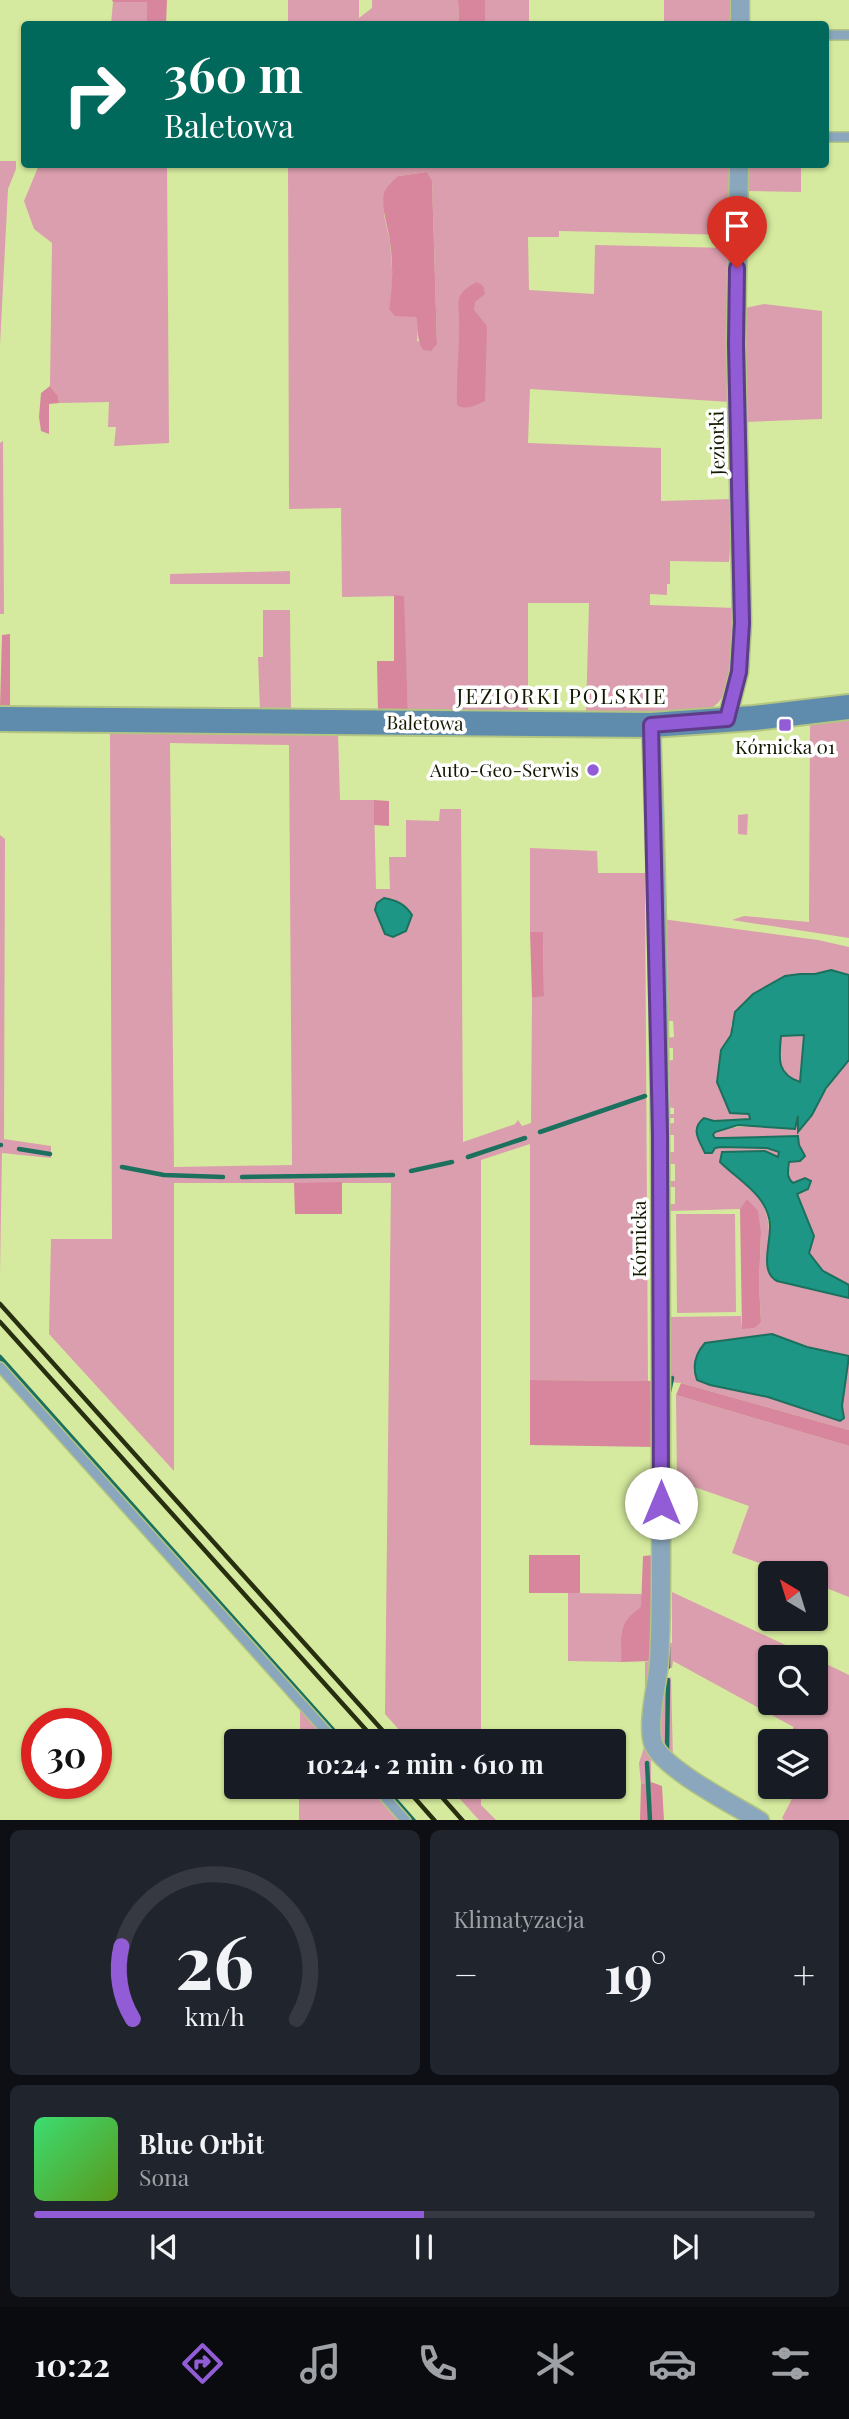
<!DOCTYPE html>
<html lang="pl">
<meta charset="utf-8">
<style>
body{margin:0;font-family:"Playfair Display",serif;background:#20242c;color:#f1f3f6;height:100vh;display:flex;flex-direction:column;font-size:26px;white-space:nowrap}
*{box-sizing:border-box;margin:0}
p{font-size:23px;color:#9ea1a6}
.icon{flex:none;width:38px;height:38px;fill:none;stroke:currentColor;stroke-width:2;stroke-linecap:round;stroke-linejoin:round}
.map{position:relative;height:1820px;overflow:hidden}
.details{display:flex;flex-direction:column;gap:10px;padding:10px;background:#0d0f14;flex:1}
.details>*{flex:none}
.top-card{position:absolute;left:21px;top:21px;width:808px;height:147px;border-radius:7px;box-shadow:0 2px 5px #0004;background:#00695c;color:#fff;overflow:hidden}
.needle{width:46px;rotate:322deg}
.buttons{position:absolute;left:758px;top:1561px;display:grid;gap:14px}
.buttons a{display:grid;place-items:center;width:70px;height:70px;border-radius:7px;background:#171b24;box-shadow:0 2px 5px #0004;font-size:35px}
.speed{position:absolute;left:21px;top:1708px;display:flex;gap:14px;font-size:35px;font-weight:700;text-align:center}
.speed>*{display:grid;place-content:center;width:91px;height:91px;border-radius:50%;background:#171b24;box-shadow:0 2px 5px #0004;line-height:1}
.speed .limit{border:10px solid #d22;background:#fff;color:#111}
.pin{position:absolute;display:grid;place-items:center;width:60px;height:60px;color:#fff;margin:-72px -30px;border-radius:50% 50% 50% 0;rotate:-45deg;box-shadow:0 0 7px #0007}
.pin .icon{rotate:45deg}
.me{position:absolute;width:77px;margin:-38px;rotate:0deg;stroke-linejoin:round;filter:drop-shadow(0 0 5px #0008)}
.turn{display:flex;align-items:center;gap:24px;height:147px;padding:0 28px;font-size:32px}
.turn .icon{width:91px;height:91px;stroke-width:2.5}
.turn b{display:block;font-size:49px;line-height:60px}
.big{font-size:52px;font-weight:700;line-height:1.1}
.details .tile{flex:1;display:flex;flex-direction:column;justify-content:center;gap:10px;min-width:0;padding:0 24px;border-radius:10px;background:#20242c}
.details .dial{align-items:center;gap:0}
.dial svg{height:182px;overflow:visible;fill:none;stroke:#363941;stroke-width:7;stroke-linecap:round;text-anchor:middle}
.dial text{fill:#f1f3f6;stroke:none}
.song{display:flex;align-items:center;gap:21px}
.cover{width:84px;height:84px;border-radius:10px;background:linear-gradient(135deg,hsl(140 70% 55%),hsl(90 70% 35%))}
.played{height:7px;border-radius:4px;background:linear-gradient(90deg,#915cd5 50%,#363941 50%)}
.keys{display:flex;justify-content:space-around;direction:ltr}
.heat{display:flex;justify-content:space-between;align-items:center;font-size:38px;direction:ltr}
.details .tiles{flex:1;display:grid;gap:10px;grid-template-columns:1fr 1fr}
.tile:last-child{grid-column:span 2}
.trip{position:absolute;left:224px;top:1729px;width:402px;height:70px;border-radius:7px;background:#171b24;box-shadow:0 2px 5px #0004;font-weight:700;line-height:70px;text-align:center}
.menu{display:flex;height:112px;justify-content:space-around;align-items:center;background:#090b0e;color:#9ea1a6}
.menu .icon{width:49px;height:49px}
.menu .current{color:#915cd5}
.menu b{font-size:32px;color:#f1f3f6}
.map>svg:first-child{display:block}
</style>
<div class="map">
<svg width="849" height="1821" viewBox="0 0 849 1821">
<rect width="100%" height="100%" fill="#d5ea9e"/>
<path fill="#db9eae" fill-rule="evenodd" d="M288,0H359V18L372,8V0H458L459,24H288Z
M485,0H529V24H485Z
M664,0H732V24H664Z
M113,2H147V24H111Z
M0,161H16V169L8,189L0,345Z
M39,165H167L169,443L114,446L116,427H108L109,402L59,403L58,396L50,386L52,243L34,229L24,201Z
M288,165H730V235L559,231V237H528L529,290L594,294L595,245L731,248L730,402L530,389L528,443L661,448V501L734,499L729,562L670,561V584H667V595L650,594V605L736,608L732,684L718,703L708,711L586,714L589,603H528V714L408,712L403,596L342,597L341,508L289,509ZM427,172L432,180L437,344L417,341L418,327L416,317L389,309L392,293V268L390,242L384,215L398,176ZM477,282L457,405C456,362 467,323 477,282Z
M747,165H801V192L746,191Z
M764,304L822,311V419L745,422V308Z
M3,441L4,614H0V443Z
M290,571V584H170V574Z
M263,610H290L291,711H260L258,657H263Z
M849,720V938L732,920L744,916L809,922L810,723Z
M110,729L171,733H338L340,800H374L376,889H390L389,857H406V820L439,821L440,809H461L463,1142L515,1124L518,1120L522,1126L531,1123L532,998L544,995L543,932H530V848L597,851L598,873H645L648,1381L530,1380V1144L481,1160V1741H409L385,1714L391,1183H174V1471L49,1334L51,1239H112ZM170,743L289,745L292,1165L174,1167Z
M748,814L747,835L738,834V815Z
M0,835L5,839L4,1139L51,1146V1158L2,1153L0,1275Z
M662,919L818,940L849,947V975L831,970L815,974H800L785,976L753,994L742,1004L731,1025V1035L721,1050L717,1082L749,1114L750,1119L714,1121L704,1118L715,1148H767L779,1153V1157L727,1169C759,1195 771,1203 769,1246C768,1258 767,1268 772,1279L849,1298V1430L681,1383L668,1382L667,1317L741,1316L742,1328L761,1322L759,1283L761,1233L747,1200L740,1209L670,1211L671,1260H666L667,1204H675V1187H667V1181H675V1164H666V1152H674V1135H666V1124L674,1123V1118H666V1114H674V1108L666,1107L664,1061L673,1060V1048H666V1038L674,1037L673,1021H663V1002L668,998L667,946L662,942ZM772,1334L807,1347L848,1356L842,1406L813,1413L768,1397L710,1385L697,1380C692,1366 696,1354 705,1343Z
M804,1035L801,1082C775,1074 779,1059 781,1036Z
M849,1060V1285L823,1271L809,1253L814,1235L796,1194L803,1191L805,1178L793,1184C786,1176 788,1171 789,1162L800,1161L805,1156L799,1145L798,1137L722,1138H715L713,1135L715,1132C741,1124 768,1126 796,1125V1116H799V1131C815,1107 830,1082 849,1060Z
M676,1214H735L736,1312L677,1313Z
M676,1395L849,1446V1597L816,1584V1573H786L732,1553L749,1506L677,1481Z
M672,1592L811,1657H770V1703H816V1659L849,1675V1820L785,1821L782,1818L798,1787H816V1753L821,1742L673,1661L672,1668L665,1667L667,1643H672Z
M568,1593L643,1594L641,1608C616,1625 622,1634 621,1662L568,1661Z
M652,1661L651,1782L641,1784L639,1763L645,1744V1662Z
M671,1677L673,1760C651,1740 662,1707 664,1680Z
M300,1709L328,1741H300Z
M299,1787H368L397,1820H299Z
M449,1787H481V1805L496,1820H479Z"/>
<path fill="#d7869e" d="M112,0H167L166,24H147V2H113Z
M458,0H485V24H459Z
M427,172L432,180L437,344L431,351L423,350C416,339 419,330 416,317L395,316L389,309C393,287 393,264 390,242C388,226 381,210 384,193C386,187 393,181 398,176Z
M477,282L483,286L485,294L475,302L474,310L487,326L485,401C476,405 466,411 457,405C456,376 460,347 459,317C459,311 457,301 460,296C464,289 471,285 477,282Z
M50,386L58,396L59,403L49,404V434L41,431L39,417L41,393Z
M394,595L404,596L408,712H378L377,661H394Z
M10,634V707H0L2,635Z
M374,800L389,801V826L374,825Z
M530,932H543L544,996L532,998Z
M342,1182V1214H295L294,1183Z
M747,1199L758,1211L761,1233L759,1283L761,1322L754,1328L742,1329L740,1209Z
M530,1380L654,1381L653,1447L530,1445Z
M681,1383L849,1430V1446L676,1395Z
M529,1555H580V1593H529Z
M655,1555L652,1661L621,1662C622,1634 616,1625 641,1607L643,1556Z
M794,1727L821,1742L816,1753V1741H786Z
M651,1782L662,1786L664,1820H640L641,1784Z"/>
<path fill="#1e9686" stroke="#1b715e" stroke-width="2" fill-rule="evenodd" d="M384,898C396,900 405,904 412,915L406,931L393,937L385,934L375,910L377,903Z
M831,970L849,975V1060L826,1088L812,1115L798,1132V1116L795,1129L738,1125L715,1132L713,1135L715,1138H722L798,1136L799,1145L805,1156L800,1161L789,1162C788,1171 786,1177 793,1183L805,1178L811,1181L808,1189L797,1194L814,1236L809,1253L823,1271L849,1285V1298L777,1281C759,1272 771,1242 770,1225C768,1195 739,1181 720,1162L722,1152L765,1151L778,1157L779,1152L767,1148L721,1147L715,1148L712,1153H705C699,1140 690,1129 704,1118L714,1121L750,1119L749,1114L730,1113L717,1082L721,1050L731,1035L735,1012L753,994L785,976L800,974H815ZM803,1035H804L800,1082C776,1074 779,1058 781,1036Z
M772,1334L807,1347L849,1356L842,1406L844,1418L840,1421L768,1397L710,1385L697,1380C692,1366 695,1354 705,1343Z"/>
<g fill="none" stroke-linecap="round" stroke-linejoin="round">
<path stroke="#1b715e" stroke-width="4.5" d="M540,1132L645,1096
M0,1145H1
M19,1149L50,1154
M468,1157L525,1138
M122,1167L164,1175L223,1177
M411,1171L452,1162
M242,1177L393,1175
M0,1357L343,1741
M669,1392L672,1378
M668,1647V1667
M667,1752L668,1680
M647,1763L650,1821
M384,1787L414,1821"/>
<g stroke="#b2c582" stroke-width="12">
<path id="lane" d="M826,35H848
M826,137H848
M0,1367L335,1741
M376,1787L406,1821"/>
</g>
<g stroke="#b2c582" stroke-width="21">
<path id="street" d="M740,24V0
M727,719L739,672L742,623L736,344L739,164
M651,725C661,983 661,1242 661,1501C661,1554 662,1609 659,1663C657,1686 647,1722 653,1743C661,1768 736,1806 760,1821"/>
</g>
<g stroke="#b2c582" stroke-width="28">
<path id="secondary" d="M0,719L651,725L754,718L849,707"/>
</g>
<use href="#lane" stroke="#8aa7bd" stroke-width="9"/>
<use href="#street" stroke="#8aa7bd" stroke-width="18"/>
<use href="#secondary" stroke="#5f8bac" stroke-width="24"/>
<path stroke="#272f10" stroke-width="4.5" d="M0,1304L392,1741
M0,1322L376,1741
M405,1787L435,1821
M433,1787L463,1821"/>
</g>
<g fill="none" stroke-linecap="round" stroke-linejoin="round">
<g stroke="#5e3c8a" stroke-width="18">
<path id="route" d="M661,1503L660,1134L651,725L727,719L739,672L742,623L736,344L737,268"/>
</g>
<use href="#route" stroke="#915cd5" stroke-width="12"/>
</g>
<g fill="#915cd5" stroke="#fff" stroke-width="2.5">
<rect x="778" y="718" width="14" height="14" rx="3.5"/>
<circle cx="593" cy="770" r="7"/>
</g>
<g text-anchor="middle" stroke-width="7" stroke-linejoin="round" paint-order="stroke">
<g font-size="19" fill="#131a00" stroke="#fff">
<text transform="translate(717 443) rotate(-91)" y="7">Jeziorki</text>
<text transform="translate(425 723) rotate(1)" y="7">Baletowa</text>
<text transform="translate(639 1239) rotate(-90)" y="7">Kórnicka</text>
</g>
<g font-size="19" fill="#131a00" stroke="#fff">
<text x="785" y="754">Kórnicka 01</text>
<text x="579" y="777" text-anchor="end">Auto-Geo-Serwis</text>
</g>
<g font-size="21" letter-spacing="2" fill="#131a00" stroke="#fff">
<text x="562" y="704">JEZIORKI POLSKIE</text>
</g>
</g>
</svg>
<div class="buttons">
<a><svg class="needle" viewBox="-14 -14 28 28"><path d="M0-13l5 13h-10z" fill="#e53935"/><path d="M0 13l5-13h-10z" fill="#9ea1a6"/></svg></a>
<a><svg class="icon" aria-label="search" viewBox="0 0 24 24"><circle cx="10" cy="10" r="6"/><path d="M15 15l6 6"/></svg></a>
<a><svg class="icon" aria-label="layers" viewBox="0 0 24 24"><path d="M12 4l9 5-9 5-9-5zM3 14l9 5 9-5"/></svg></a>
</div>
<div class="speed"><div class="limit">30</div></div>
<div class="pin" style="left:737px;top:268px;background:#d93025"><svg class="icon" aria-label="arrive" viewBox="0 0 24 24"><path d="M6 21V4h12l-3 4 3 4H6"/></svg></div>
<svg class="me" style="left:661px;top:1503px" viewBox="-20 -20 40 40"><circle r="19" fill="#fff"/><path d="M0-13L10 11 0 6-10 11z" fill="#915cd5"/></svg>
<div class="trip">10:24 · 2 min · 610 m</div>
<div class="top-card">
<div class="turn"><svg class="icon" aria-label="right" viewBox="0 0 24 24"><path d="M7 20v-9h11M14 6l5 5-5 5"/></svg><div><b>360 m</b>Baletowa</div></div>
</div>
</div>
<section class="details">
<div class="tiles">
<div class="tile dial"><svg viewBox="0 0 100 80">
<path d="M14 69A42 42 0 1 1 86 69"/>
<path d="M14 69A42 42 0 0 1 9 37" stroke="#915cd5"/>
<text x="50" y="56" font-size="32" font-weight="700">26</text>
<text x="50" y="72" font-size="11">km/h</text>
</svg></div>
<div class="tile"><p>Klimatyzacja</p>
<div class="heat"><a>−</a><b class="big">19°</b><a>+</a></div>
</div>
<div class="tile">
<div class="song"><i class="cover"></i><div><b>Blue Orbit</b><p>Sona</p></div></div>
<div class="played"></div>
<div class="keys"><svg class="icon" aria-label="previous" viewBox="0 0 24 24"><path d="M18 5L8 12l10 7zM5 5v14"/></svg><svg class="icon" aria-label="pause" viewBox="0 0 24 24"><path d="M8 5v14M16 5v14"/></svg><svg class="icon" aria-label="next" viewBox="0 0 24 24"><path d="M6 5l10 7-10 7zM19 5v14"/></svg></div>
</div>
</div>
</section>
<nav class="menu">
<b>10:22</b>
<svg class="icon current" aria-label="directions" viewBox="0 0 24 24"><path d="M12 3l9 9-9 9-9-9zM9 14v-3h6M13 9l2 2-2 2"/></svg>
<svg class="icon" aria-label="music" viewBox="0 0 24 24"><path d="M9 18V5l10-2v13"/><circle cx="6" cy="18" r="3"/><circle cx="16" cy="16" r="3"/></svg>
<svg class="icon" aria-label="phone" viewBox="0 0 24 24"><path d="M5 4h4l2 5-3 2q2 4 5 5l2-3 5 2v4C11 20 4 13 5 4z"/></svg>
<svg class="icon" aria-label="climate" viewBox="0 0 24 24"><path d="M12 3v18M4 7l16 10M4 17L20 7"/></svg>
<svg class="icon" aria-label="car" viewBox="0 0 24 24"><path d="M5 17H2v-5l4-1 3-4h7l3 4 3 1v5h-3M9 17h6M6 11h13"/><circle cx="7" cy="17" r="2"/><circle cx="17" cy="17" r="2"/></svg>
<svg class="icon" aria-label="filters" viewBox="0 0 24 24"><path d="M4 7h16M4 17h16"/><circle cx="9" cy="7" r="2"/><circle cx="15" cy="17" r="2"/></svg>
</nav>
